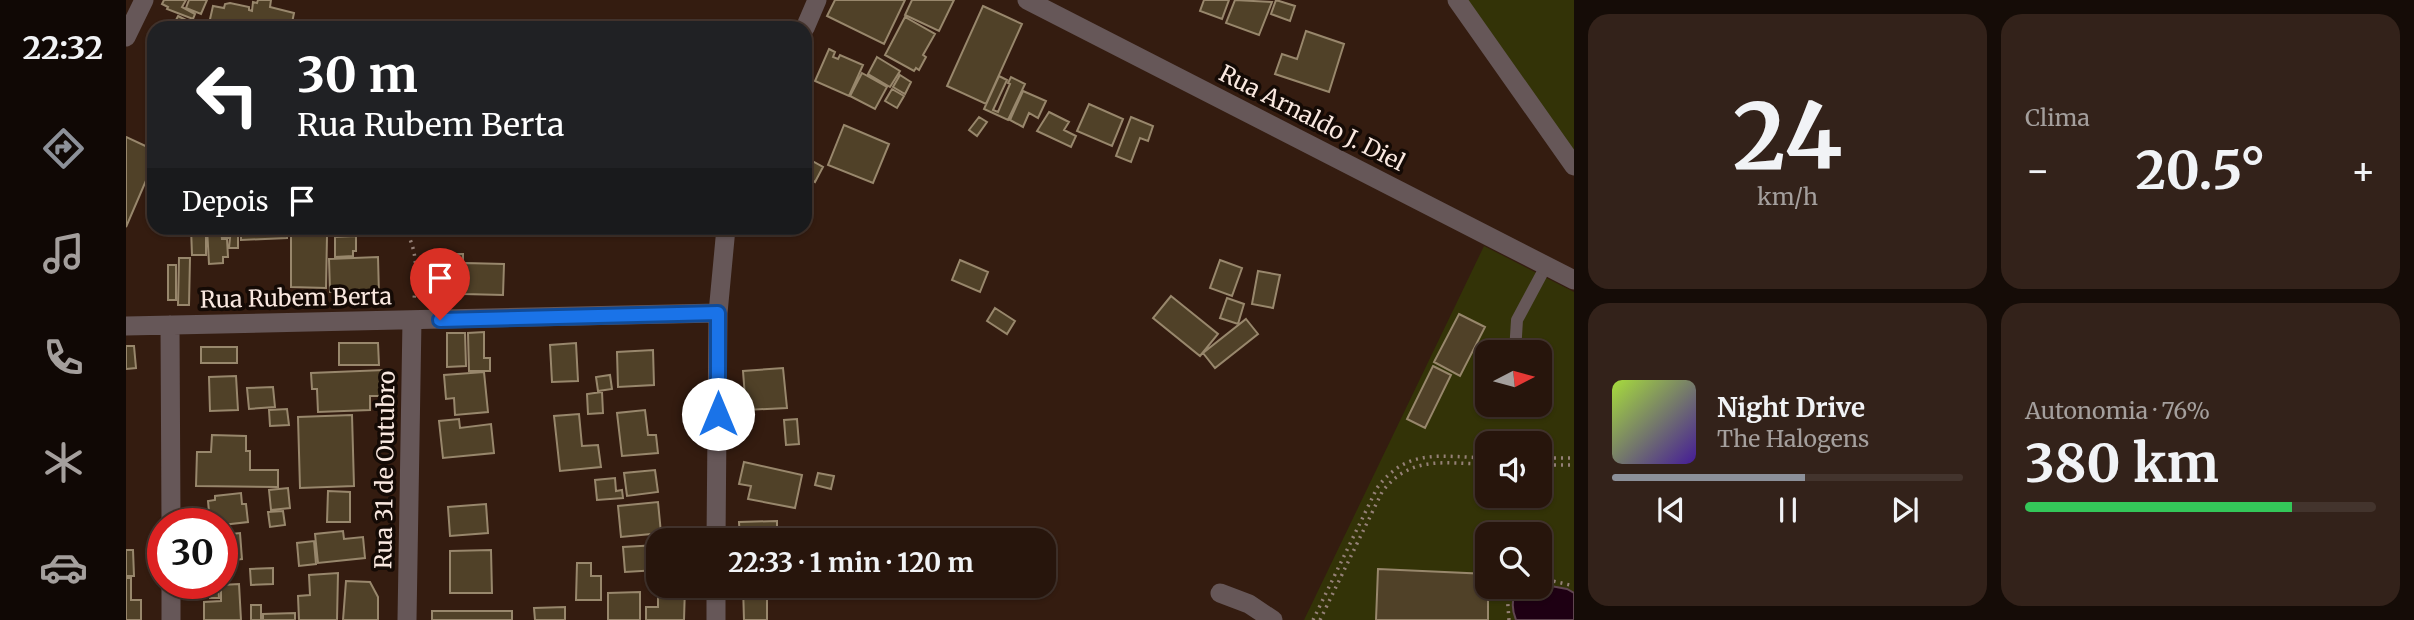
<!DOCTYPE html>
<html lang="pt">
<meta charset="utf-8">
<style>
body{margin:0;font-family:Merriweather,serif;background:#33221a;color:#f1f3f6;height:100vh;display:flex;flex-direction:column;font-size:26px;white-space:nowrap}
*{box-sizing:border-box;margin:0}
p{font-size:23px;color:#a49f9d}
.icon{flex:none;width:38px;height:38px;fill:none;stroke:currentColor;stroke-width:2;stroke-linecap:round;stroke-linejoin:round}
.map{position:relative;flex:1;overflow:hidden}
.details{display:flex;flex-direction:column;gap:14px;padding:14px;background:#150c07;width:840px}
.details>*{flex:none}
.banner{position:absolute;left:21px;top:21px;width:665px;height:214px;border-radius:21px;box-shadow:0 2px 5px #0004,0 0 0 2px #43342d;background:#202124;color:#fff;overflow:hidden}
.needle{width:46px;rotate:84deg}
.fabs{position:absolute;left:1349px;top:340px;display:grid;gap:14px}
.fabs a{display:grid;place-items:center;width:77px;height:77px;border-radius:14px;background:#27150c;box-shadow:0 2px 5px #0004,0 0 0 2px #43342d;font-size:35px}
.speed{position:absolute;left:21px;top:508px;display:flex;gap:14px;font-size:35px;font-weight:700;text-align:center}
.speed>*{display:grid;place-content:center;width:91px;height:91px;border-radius:50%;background:#27150c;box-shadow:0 2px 5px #0004,0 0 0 2px #43342d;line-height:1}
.speed .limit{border:10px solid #d22;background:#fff;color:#111}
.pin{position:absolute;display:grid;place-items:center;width:60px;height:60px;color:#fff;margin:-72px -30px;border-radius:50% 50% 50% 0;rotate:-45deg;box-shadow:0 0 7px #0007}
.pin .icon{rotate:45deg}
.me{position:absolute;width:77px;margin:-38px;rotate:0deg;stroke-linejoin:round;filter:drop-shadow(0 0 5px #0008)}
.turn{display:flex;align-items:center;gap:24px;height:147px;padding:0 35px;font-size:32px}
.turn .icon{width:91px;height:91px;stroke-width:2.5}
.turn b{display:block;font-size:49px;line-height:60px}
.then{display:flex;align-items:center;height:66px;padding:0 35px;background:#0003;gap:14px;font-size:26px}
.big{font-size:52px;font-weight:700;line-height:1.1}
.details .card{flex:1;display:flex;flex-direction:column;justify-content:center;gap:10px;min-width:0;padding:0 24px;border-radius:21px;background:#33221a}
.details .dial{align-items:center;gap:0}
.dial b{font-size:91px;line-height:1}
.song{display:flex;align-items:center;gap:21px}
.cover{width:84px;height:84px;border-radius:10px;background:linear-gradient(135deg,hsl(80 70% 55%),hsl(260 70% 35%))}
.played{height:7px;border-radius:4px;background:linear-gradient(90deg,#8c9099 55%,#43342d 55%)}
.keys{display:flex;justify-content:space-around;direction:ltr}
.heat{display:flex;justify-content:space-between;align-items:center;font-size:38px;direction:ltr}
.charge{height:10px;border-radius:5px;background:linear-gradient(90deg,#34c759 76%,#43342d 0)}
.details .tiles{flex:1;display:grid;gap:14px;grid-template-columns:repeat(2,1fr)}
.trip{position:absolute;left:520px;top:528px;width:410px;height:70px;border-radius:21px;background:#27150c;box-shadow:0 2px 5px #0004,0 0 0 2px #43342d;font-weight:700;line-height:70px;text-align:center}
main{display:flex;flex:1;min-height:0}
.tabs{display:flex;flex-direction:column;width:126px;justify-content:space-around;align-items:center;background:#100805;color:#a49f9d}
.tabs .icon{width:49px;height:49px}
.tabs .selected{color:#8c9099}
.tabs b{font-size:32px;color:#f1f3f6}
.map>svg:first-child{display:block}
</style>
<main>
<nav class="tabs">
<b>22:32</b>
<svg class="icon selected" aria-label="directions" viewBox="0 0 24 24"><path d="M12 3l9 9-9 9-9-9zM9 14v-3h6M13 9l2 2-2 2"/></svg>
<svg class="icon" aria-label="music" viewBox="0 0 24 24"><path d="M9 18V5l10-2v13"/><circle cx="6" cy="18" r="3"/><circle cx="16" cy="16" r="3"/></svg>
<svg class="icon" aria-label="phone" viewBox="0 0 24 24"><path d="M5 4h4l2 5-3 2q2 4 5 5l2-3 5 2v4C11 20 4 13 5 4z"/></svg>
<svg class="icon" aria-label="climate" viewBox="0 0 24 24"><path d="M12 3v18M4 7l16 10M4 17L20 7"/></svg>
<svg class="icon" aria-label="car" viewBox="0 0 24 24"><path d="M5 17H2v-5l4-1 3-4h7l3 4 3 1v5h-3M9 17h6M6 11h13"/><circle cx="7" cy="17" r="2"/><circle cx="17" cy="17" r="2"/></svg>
</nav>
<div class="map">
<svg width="1448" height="620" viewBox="0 0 1448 620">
<rect width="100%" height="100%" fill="#341c10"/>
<path fill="#333307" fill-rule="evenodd" d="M1331,0H1448V166Z
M1358,246L1448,292V620H1178ZM1362,352H1414V404H1362ZM1362,443H1414V495H1362ZM1362,534H1414V586H1362Z"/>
<path fill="#1e0013" stroke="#604650" stroke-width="2" d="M1414,584L1441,589L1448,593V620H1390C1385,608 1386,596 1393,586H1414Z"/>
<path fill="#504128" stroke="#98876c" stroke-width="2" d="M38,0H60L56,7L69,14L67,19L41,9L42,7L36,4Z
M63,0H81L75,14L60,8Z
M132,0H145L144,7L168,13L165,28H82L87,6L98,8L99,4L104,3L123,7V10L126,11L127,2L131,3Z
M709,0H779L758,44L701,16Z
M786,0H828L813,31L779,15Z
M1078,0H1103L1096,19L1074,11Z
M1109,0L1146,2L1133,35L1100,23Z
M1150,0L1169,6L1164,21L1145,14Z
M857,6L896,24L860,104L821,86Z
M52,16L76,28H46Z
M779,17L809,34L797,55L800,57L793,70L790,68L788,71L759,55Z
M1180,31L1218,44L1203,92L1149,74L1156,54L1171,59Z
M703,49L709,52L707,57L712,59L714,55L737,65L723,96L689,81Z
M751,57L774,71L764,87L742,74Z
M736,73L761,87L749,109L724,96Z
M774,75L785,82L779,94L767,87Z
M873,76L881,80L867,110L872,112L884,84L882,83L885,77L899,84L882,120L858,109Z
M766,89L778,96L771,108L759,101Z
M897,91L920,101L912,118L903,113L897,127L884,120Z
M963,104L997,119L986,146L951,131Z
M923,112L943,122L938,130L950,136L945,147L911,131Z
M853,117L861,122L851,136L843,130Z
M1005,117L1027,126L1022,141L1014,138L1005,162L990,156Z
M718,125L763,144L747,183L702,165Z
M0,137L28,150V162L0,227Z
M679,157L697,167L689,182L679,176Z
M65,228H80V255H66Z
M81,228H95L96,239H101L102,257H97V263L83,264Z
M96,228H112V248H103L104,238H97Z
M115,228H161V238L115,240Z
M165,235L201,236L200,288L165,287Z
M230,236V251H227V256L209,257V237Z
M310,254H337V272H332V294H310Z
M252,257L253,295L224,296V291L204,292L203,259Z
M53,258H64L63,305H52Z
M834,260L862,272L854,292L826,280Z
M1094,260L1116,268L1106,296L1084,288Z
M339,263L378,264L377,295L338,294Z
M42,265H50V300H42Z
M1132,271L1154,275L1147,308L1126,304Z
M1045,296L1092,334L1074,356L1027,318Z
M1101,298L1118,304L1112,324L1094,318Z
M869,308L889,321L881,334L861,321Z
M1333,314L1359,327L1334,376L1308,362Z
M1120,319L1132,334L1089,368L1077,353Z
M358,332V358H364V371H343L342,333Z
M321,333H339L340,366L321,367Z
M213,343H252L253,365H213Z
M450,343L452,381L426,382L424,345Z
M0,346H8L10,368L0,369Z
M75,347H111V363H75Z
M527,350L528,385L492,387L491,352Z
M1307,366L1325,375L1299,428L1281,419Z
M657,368L661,408L620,410L617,371Z
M258,370V396H244V410L192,412L191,389H186L185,373Z
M358,372L362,412L329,415L328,398L320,399L318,375Z
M484,375L486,389L472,391L470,377Z
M110,376L112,410L84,411L83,377Z
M147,387L149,407L123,409L121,388Z
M476,392L477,413L462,414L461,394Z
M161,409L163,425L144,426L143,410Z
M519,410L522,435H530L532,453L496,456L491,413Z
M453,414L456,446L472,445L475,467L434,471L428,416Z
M226,415L228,486L174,488L172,417Z
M333,419L334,428L365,424L368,453L317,458L313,421Z
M671,419L673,444L660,445L658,420Z
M86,435L120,436V451H124V470H152V487L70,486L71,452H85Z
M618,462L676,475L669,508L622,499L625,486L613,484Z
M529,470L532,492L501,496L498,473Z
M692,473L708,476L705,489L689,485Z
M489,478L490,491L496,490L497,498L471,500L469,480Z
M162,488L164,508L145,510L143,490Z
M202,491L224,492V522H201Z
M115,493L116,504H120L122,522L96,525L84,523L82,501L89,500V496Z
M532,502L535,533L495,537L492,506Z
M360,504L362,533L324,536L322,507Z
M157,511L159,525L144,527L142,512Z
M651,521V539L614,540L613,522Z
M217,531L218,539L237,537L239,558L192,563L189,534Z
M114,533L116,559L96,561V535Z
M188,541L190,564L173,566L171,543Z
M532,545V570L499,572L497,547Z
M0,550H7L8,576H0Z
M365,550L366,593H324V551Z
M451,563H465V576H475V600H450Z
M147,568V584L125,585L124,569Z
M1252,569L1362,574V620H1250Z
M212,573L211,620H173L172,596L184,595L183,575Z
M0,578H5V600H15V620H0Z
M220,581L244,582L252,597V620H217Z
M82,583H92L93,598H84Z
M113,584L115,620H78V602L95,601V585Z
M532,586H559L558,620H520V607H532Z
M617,586H641V620H618Z
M696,586H723L721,594L695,590Z
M514,592V620H482V593Z
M125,605H135V620H125Z
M439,607V620H409L408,608Z
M306,611H386V620H306Z
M169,613V620H137V614Z"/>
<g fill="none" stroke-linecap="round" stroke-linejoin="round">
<path stroke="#958177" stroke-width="3.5" stroke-dasharray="2 5" stroke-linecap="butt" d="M278,228C293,251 290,274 288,301
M1414,458H1448
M1414,465H1448
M1414,578L1448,586
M1187,620L1251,488C1281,447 1316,457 1362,458
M1194,620L1256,492C1285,454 1319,464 1362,464
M1383,620L1381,593L1385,586"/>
<path stroke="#665758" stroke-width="12" d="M1389,352L1391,320L1420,266
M1370,411L1374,404"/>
<path stroke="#665758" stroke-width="19" d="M1331,0L1448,166
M679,28L691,0
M0,37L18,0
M44,325L45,523
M0,326L592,313
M590,541L592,313L600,228
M45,583V620
M1094,593L1123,604L1147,620
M281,620L286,320
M590,620V586"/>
<path stroke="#665758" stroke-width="19" d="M901,0L1448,280"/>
</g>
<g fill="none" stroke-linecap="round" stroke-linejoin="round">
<g stroke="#114b97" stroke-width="18">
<path id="route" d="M314,320L592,313V414"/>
</g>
<use href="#route" stroke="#1a73e8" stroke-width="12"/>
</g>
<g text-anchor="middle" stroke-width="7" stroke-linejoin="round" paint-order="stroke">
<g font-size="23" fill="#f9e8e0" stroke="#140a05">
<text transform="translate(1186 118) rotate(27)" y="8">Rua Arnaldo J. Diel</text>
<text transform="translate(170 298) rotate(-1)" y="8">Rua Rubem Berta</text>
<text transform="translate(259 470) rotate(-89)" y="8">Rua 31 de Outubro</text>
</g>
</g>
</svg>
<div class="fabs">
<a><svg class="needle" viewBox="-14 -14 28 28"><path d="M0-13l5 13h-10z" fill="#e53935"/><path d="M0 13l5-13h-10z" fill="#a49f9d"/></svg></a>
<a><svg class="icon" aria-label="sound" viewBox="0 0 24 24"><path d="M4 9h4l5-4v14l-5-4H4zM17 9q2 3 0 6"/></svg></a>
<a><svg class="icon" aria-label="search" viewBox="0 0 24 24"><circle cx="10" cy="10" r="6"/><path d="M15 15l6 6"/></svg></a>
</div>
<div class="speed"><div class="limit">30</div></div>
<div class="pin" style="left:314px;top:320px;background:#d93025"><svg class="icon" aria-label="arrive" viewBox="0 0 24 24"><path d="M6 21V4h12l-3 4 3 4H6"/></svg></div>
<svg class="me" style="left:592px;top:414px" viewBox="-20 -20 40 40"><circle r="19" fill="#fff"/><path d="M0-13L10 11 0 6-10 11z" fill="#1a73e8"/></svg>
<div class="trip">22:33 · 1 min · 120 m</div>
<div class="banner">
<div class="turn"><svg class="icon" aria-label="left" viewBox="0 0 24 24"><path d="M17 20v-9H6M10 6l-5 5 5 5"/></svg><div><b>30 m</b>Rua Rubem Berta</div></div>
<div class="then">Depois<svg class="icon" aria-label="arrive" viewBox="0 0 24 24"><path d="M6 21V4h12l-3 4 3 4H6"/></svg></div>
</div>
</div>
<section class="details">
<div class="tiles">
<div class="card dial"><b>24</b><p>km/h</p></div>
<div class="card"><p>Clima</p>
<div class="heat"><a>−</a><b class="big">20.5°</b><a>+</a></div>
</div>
<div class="card">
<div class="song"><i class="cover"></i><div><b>Night Drive</b><p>The Halogens</p></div></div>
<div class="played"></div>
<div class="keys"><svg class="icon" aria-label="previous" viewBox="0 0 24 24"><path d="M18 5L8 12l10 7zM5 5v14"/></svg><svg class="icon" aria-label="pause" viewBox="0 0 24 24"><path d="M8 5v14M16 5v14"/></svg><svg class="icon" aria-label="next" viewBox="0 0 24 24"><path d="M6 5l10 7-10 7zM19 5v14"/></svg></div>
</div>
<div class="card"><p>Autonomia · 76%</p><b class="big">380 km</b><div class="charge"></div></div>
</div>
</section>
</main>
